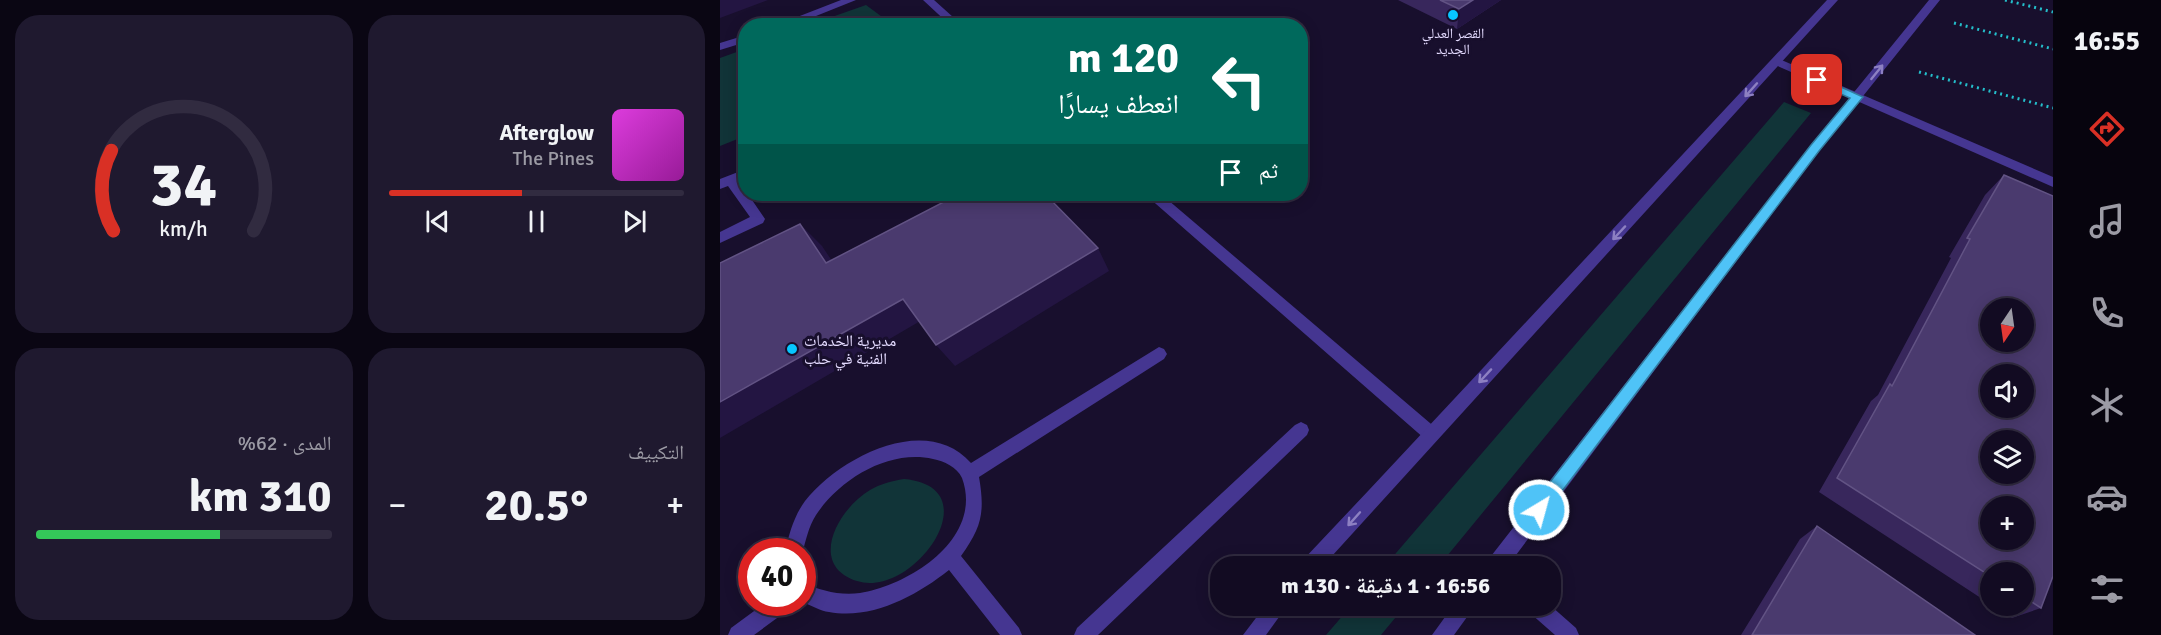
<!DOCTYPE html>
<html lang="ar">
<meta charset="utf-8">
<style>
body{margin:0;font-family:Signika,"Noto Naskh Arabic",sans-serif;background:#1f192f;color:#f1f3f6;direction:rtl;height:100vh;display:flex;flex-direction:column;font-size:22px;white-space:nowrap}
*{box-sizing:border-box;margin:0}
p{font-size:20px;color:#9c9ba5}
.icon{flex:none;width:33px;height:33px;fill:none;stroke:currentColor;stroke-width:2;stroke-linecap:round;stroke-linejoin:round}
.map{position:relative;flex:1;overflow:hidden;direction:ltr}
.drawer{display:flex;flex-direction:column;gap:15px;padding:15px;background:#0a0613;width:720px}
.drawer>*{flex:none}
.top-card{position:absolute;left:18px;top:18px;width:570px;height:183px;border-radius:24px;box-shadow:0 3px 15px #0003,0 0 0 2px #312b40;direction:rtl;background:#00695c;color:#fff;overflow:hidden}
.needle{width:39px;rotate:193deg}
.controls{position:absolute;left:1260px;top:298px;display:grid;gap:12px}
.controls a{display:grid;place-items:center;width:54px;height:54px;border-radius:50%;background:#120b22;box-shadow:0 3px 15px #0003,0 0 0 2px #312b40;font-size:30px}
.speed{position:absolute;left:18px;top:538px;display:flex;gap:12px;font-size:30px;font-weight:700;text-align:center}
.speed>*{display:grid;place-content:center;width:78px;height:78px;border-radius:50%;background:#120b22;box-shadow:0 3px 15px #0003,0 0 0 2px #312b40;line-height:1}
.speed .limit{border:9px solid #d22;background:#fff;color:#111}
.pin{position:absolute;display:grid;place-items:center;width:51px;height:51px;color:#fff;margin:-26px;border-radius:12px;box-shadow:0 3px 9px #0006}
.me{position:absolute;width:66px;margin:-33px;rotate:37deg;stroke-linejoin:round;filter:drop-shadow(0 0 4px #0008)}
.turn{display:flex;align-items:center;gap:21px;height:126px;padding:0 30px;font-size:27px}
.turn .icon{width:78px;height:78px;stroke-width:2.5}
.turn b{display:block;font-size:42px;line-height:51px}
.then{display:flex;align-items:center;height:57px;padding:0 30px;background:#0003;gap:12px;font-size:22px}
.big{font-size:45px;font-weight:700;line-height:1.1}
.drawer .widget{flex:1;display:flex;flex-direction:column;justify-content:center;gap:9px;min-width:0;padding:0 21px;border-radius:24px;background:#1f192f}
.drawer .dial{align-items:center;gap:0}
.dial svg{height:156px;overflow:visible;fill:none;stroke:#312b40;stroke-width:7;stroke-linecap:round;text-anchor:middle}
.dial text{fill:#f1f3f6;stroke:none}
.song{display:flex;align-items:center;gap:18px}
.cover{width:72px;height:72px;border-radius:9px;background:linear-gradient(135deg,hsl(300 70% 55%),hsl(300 70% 35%))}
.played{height:6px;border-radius:3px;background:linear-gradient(90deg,#d93025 45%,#312b40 45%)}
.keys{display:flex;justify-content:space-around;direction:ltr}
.heat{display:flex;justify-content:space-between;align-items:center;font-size:33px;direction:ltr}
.charge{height:9px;border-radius:4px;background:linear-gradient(90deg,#34c759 62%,#312b40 0)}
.drawer .tiles{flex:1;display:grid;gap:15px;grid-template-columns:repeat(2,1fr)}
.trip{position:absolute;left:490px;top:556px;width:351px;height:60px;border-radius:24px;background:#120b22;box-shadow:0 3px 15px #0003,0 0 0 2px #312b40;font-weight:700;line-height:60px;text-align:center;direction:rtl}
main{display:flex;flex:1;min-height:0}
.tab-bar{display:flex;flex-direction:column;width:108px;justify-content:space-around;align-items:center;background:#07040e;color:#9c9ba5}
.tab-bar .icon{width:42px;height:42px}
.tab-bar .selected{color:#d93025}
.tab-bar b{font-size:27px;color:#f1f3f6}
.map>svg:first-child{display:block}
</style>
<main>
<nav class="tab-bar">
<b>16:55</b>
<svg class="icon selected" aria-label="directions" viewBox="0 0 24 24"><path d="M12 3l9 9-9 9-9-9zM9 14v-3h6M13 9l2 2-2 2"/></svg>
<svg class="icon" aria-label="music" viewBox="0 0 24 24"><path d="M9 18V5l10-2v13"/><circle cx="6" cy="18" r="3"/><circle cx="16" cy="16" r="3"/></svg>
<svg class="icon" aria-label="phone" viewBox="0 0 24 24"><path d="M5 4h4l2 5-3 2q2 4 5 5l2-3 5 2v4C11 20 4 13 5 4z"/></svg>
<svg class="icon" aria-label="climate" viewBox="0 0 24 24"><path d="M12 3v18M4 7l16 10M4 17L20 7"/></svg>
<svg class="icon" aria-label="car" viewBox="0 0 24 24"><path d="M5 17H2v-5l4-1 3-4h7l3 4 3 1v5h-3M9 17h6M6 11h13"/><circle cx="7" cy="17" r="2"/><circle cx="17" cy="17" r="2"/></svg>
<svg class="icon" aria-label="filters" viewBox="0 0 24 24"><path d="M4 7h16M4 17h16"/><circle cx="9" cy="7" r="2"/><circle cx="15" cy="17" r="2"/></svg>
</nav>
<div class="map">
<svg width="1333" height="635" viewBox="0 0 1333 635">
<rect width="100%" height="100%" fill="#180f2d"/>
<path fill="#113438" d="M146,5L173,25H89Z
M25,49V136L0,146V58Z
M1064,102L1091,113L718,567H664Z
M184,479C273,487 193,599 137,581C87,565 118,509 150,490C160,484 172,481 184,479Z
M631,606H685L661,635H606Z"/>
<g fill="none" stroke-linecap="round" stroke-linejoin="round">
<path stroke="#24beca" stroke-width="3" stroke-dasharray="2 4" stroke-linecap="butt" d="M1285,0L1333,12
M1234,23L1333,49
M1199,72L1333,108"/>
<path fill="#453691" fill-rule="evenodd" d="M121,0H136L71,26H54Z
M26,35V42L0,50V43Z
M26,169V178L19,181L45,219L43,223L0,243V232L30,217L8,186L0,189V179Z
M439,347L444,349L447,354L444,359L259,477C265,512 262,527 241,556L299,628L302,635H280L229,570C196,596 152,620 109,612C100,611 91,605 82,602V583C101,590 119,596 140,593C190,585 264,538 242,478C237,467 224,461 213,459C169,449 120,479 96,515C88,528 86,540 82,554L65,552C69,534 74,516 85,501C119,458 206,412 251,463Z
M581,422L587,425L589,430L587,435L378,635H354L357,628L575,425Z
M45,603H71L68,610L34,635H8L11,628Z"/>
<path fill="#453691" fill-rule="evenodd" d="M203,0H214L243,26H231Z
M1057,58L1333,177V187L1053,64L1051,62Z
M427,194H441L717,429L719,434L717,439L711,442L705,439L428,197Z
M807,606H831L856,628L859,635H835L810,613Z"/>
<path fill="#453691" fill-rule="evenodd" d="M1107,0H1118L602,567H581L583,560L649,490Z
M1209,0H1220L1099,151L787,567H766L768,560L1091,145Z
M545,606H567L546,635H523Z
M733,606H755L734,635H712Z"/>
</g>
<path fill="#38275c" d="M678,0H781L737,29Z
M1284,175L1321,608L1292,618L1274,606H1304V573H1270V604L1099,492L1151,401L1158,395L1231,258L1229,257L1265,195Z
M1097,526L1255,635H1021L1080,539Z"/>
<path fill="#231542" d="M0,0H48L0,18Z
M753,0H781L737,29L739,9Z
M80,224L102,246L128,285L106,263Z
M378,248L389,271L235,366L216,345Z
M183,299L202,320L0,438V402Z"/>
<path fill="#4a3a6e" stroke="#625384" stroke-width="1.5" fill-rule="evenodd" d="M720,0H753L739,9Z
M1284,175L1333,196V576L1321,608L1304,597V573H1270V576L1117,478L1170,384L1172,386L1250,239L1247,238ZM1270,309H1304V342H1270ZM1270,375H1304V408H1270ZM1270,441H1304V474H1270ZM1270,507H1304V540H1270Z
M239,194H325L378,248L216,345L183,299L0,402V263L80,224L106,263Z
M1097,526L1255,635H1032Z"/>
<defs><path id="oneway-shaft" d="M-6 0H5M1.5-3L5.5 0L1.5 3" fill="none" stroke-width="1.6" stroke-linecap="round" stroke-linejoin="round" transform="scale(1.5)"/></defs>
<g stroke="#8d80c2">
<use href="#oneway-shaft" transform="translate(1157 72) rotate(-51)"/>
<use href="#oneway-shaft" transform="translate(1031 90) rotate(132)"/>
<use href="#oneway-shaft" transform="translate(899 233) rotate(133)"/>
<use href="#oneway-shaft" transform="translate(765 376) rotate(133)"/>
<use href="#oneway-shaft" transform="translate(634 519) rotate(132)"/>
</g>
<path fill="#4fc3f7" stroke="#337fa1" stroke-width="1.5" d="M1097,76L1143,97L1099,151L824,515L819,518L813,515L811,510L813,504L1091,145L1130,98L1093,82L1092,80Z"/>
<g fill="#07c6ff" stroke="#180f2d" stroke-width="2">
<circle cx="733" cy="15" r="6"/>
<circle cx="72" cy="349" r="6"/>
</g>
<g text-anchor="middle" stroke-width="6" stroke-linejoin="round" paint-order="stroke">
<g font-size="14" fill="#e4dbff" stroke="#180f2d">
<text x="733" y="38">القصر العدلي<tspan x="733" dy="16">الجديد</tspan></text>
</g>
<g font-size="16" fill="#e4dbff" stroke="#180f2d" text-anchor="start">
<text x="84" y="346">مديرية الخدمات<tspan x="84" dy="18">الفنية في حلب</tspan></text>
</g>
</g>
</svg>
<div class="controls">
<a><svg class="needle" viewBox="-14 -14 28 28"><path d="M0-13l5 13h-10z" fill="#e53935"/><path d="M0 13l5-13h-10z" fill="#9c9ba5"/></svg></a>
<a><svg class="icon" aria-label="sound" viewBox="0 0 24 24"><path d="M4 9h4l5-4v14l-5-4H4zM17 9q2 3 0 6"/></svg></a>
<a><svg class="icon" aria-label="layers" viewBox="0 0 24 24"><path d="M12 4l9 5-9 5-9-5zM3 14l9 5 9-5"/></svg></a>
<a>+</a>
<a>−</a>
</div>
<div class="speed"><div class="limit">40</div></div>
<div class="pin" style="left:1097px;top:80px;background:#d93025"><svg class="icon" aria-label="arrive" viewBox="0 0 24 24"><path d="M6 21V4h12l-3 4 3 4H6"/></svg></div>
<svg class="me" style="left:819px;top:510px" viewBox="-20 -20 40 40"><circle r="17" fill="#4fc3f7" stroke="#fff" stroke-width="3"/><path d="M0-11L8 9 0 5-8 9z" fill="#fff"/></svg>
<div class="trip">16:56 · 1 دقيقة · 130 m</div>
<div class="top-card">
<div class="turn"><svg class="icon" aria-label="left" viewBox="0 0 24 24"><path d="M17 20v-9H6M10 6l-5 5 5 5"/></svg><div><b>120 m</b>انعطف يسارًا</div></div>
<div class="then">ثم<svg class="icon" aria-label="arrive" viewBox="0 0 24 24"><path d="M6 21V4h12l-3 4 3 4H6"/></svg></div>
</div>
</div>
<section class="drawer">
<div class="tiles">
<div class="widget">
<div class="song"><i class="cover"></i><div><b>Afterglow</b><p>The Pines</p></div></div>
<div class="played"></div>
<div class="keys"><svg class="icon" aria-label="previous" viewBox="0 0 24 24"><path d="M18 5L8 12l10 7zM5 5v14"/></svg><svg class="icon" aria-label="pause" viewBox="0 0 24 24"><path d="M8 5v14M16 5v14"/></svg><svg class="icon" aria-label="next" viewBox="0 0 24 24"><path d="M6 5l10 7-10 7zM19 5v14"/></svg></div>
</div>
<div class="widget dial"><svg viewBox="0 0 100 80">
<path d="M14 69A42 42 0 1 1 86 69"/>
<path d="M14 69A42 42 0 0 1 13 28" stroke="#d93025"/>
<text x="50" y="56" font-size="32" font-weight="700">34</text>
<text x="50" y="72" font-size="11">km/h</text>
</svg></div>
<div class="widget"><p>التكييف</p>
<div class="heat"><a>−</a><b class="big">20.5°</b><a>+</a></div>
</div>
<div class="widget"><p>المدى · 62%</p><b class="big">310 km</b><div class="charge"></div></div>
</div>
</section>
</main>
